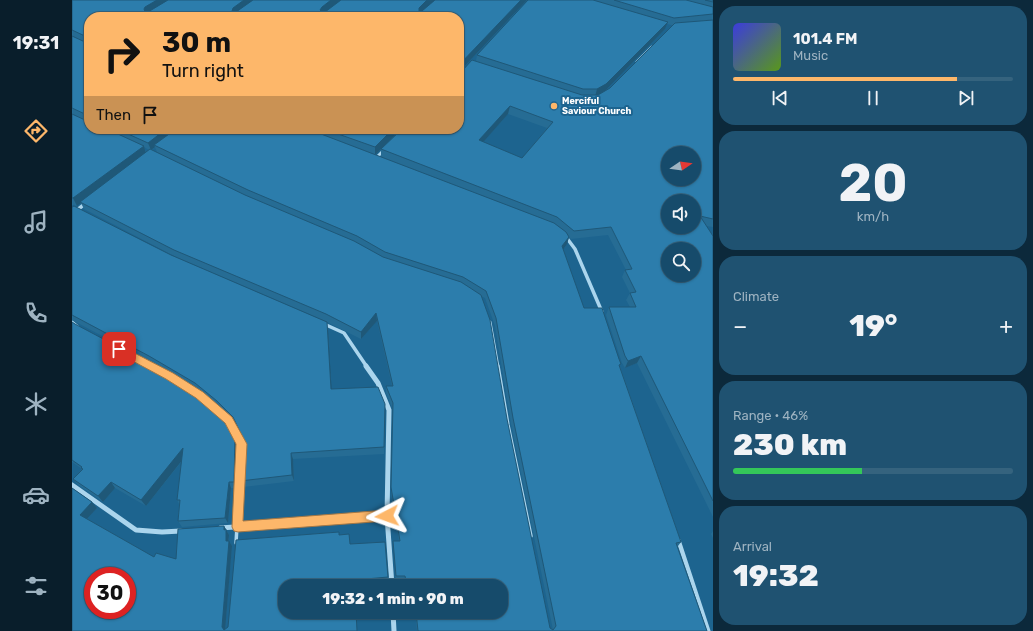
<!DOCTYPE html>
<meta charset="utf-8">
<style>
body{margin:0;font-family:Rubik,sans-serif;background:#1f5271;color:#f1f3f6;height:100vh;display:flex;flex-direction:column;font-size:15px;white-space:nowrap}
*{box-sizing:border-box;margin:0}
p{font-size:13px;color:#9eb3c1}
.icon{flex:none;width:22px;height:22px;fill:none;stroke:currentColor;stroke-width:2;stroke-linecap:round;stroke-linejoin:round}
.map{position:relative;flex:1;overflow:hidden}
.side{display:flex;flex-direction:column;gap:6px;padding:6px;background:#0c293b;width:320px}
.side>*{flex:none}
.top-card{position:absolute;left:12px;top:12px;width:380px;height:122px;border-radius:16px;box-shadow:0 1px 3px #0004,0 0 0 1px #35637e;background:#fdb76a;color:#111;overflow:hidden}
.needle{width:26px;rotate:77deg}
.controls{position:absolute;left:589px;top:146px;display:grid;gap:8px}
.controls a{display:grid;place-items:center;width:40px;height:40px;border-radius:50%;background:#164b6b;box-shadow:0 1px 3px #0004,0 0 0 1px #35637e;font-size:20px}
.speed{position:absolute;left:12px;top:567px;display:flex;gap:8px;font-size:20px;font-weight:700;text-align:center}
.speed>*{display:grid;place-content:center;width:52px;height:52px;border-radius:50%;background:#164b6b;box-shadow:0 1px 3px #0004,0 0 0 1px #35637e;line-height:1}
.speed .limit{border:6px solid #d22;background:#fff;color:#111}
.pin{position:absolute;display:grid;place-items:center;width:34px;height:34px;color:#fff;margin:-17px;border-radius:8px;box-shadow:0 2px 6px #0006}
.me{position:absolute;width:44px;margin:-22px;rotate:266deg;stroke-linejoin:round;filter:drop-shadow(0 0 3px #0008)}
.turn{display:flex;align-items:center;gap:14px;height:84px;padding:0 12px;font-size:18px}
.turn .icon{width:52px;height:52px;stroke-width:2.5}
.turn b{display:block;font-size:28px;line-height:34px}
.then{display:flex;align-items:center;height:38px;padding:0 12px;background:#0003;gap:8px;font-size:15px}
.big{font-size:30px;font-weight:800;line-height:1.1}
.side .tile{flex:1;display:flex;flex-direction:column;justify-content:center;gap:6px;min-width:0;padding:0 14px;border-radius:16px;background:#1f5271}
.side .dial{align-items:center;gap:0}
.dial b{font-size:52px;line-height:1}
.song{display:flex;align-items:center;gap:12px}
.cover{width:48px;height:48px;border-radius:6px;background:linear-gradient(135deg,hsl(240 70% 55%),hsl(90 70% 35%))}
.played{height:4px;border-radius:2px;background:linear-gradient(90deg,#fdb76a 80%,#35637e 80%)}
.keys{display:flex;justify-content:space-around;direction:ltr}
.heat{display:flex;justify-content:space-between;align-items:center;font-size:22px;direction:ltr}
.charge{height:6px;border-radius:3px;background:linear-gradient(90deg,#34c759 46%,#35637e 0)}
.trip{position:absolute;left:206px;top:579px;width:230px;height:40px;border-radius:16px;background:#164b6b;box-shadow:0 1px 3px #0004,0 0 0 1px #35637e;font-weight:800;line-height:40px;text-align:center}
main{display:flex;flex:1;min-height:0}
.dock{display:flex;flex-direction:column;width:72px;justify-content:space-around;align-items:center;background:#091e2b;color:#9eb3c1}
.dock .icon{width:28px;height:28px}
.dock .selected{color:#fdb76a}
.dock b{font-size:18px;color:#f1f3f6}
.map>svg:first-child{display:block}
</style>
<main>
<nav class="dock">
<b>19:31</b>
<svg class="icon selected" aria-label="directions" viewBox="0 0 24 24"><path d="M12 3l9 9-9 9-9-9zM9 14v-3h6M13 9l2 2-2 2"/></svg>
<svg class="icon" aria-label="music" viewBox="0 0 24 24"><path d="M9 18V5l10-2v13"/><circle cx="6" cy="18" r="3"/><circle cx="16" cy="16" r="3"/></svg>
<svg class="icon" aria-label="phone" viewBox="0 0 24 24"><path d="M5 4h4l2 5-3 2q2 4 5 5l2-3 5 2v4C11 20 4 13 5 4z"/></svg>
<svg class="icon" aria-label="climate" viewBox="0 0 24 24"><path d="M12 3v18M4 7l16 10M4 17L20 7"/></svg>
<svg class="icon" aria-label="car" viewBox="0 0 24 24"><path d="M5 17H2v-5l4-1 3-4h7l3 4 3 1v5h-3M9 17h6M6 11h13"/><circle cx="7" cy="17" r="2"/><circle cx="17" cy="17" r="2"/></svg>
<svg class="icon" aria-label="filters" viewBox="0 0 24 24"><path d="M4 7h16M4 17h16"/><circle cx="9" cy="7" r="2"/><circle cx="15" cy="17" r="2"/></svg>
</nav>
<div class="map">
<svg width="641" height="631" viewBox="0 0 641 631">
<rect width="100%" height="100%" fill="#1d648f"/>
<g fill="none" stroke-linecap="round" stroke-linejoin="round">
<path stroke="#abd5ed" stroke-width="3" d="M0,322L6,327
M418,322L426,367"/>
<path stroke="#abd5ed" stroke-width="3.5" d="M426,366L436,425L459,536
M121,391L157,420L170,444L164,543"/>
<path stroke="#abd5ed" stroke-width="3" d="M565,62L580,47
M304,158L313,149"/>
<path stroke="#abd5ed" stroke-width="3.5" d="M0,214L14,203
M494,237L503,249L530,312
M252,324L272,333L295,367"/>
<path stroke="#abd5ed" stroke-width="5" d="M294,366L306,383L317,410L315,516L320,586
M0,485L64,530L90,532L109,531
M148,528L315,516
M606,540L636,631
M321,612L322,631"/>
</g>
<path fill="#266c94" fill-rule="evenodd" d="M0,0H455L388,71H390L404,61L405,55L456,0H641V227L634,226L641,236V517L565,363L553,368L550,363L534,315L537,307H558L554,300L558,293L550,277L553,270H554L536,235L499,239L497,237L495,244L491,250L512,308L548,366L609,542L606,546L635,631H345L343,612H429V586H334L333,580L324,581L321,541H327L319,493L321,410L314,393V386H320L305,321L289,339L255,322L104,257L12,209L9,203L5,206L0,205ZM17,17L387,129L309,149V157L303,155L329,129H17ZM595,24L599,25H602L538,88L526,95L532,92L593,29ZM436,114L475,128L450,158L411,142ZM72,147L77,150L74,152ZM83,147L85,152L80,150ZM409,296L413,298L423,326L439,424L481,630L478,628Z
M0,207L99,255L256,330L259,389L313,404L312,454L221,459L222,481L171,487L168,481L170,437L163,424L147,408L126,390L81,363L0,320Z
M0,322L163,437L166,444L164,488H159L156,523L110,527L106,521L107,504L105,500L110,461L74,506L43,488L31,502L6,485L1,479L10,469L0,462Z
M0,488L20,502L25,508L15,519L82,557L104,559L152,526L157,535V541L160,546L153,630L267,535L278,540V544L316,577V582L284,585L285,631H0Z
M641,531V538L639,534Z"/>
<path fill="#1f5878" d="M85,0H98L74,17L72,9L73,7Z
M172,0H184L162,17L160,11L161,8Z
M259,0H269L250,15L248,10L250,7Z
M355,0H363L346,15L347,8Z
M449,0H455L387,72V65Z
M596,22L593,29L532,92L523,97L525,89Z
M438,106L436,114L406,148L407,140Z
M94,129H106L82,145L83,147L79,150L76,143Z
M321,129H329L303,155V147Z
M72,146L74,154L8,202L9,203L5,206L1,198Z
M497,237L495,244L488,254L490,246Z
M304,313L305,321L289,339V332Z
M255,322L256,330L260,396L259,389Z
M569,356L565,363L553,368L556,361Z
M163,437L166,444L164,488L162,482Z
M111,448L115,454L74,506L69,500Z
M219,453L221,459L222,481L220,475Z
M39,482L43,488L31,502L26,496Z
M157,482L159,488L156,523L153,518Z
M20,502L25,508L13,521L8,515Z
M152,526L157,535L156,546L154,541L152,530Z
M157,541L160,546L153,631L150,627Z"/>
<path fill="#2c7dac" stroke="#1f5878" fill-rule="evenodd" d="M0,0H85L73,7L72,9L73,12H76L96,0H172L161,8L160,11L164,12L181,0H259L250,7L248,10L250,12H253L269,0H355L347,8V12L350,11L363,0H449L387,65V17H17V129H35L72,146L1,198H0V114L13,120L16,119L15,115L0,108V36L13,42L17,41L15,37L0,30Z
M456,0H521L596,22L534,84L525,89H511L405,55Z
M542,0H614L641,7V14L602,18Z
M633,0H641V2Z
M641,20V219L628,216L641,236V501L569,356L556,361L553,356L537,307H564L558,293L564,292L553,270L560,269L539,227L502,231L485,217L309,149L330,129H387V70L390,71L400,60L510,95H526L538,88L603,23ZM438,106L481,122L450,158L407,140ZM596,153H622V179H596ZM596,201H622V227H596ZM596,249H622V275H596Z
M45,129H94L76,143Z
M104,129H236L482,223L494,232L497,237L490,246L512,308H530L547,359L549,364L547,365L609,542L604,543L635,631H346L344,612H429V586H335L333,576H324L321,541H328L319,487L321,403L314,386H321L304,313L289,332L254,314L102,250L8,202L78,149L173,195L282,241L311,257L389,282L409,295L418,320L435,419L478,628L481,630L484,626L441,418L424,318L414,291L391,277L313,252L285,236L176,190L82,145Z
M252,129H321L303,147Z
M2,206L99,255L255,322L259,389L306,387L313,404L312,447L219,453L220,475L168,481L170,436L161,417L145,401L123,383L77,356L0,315V207Z
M0,322L3,324L73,361L119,389L140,406L156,421L163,437L162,482H157L153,518L106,521L108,500H105L111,448L69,500L39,482L26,496L1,479L11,469L9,468L10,467L0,460Z
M0,488L20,502L8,515L82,557L84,553L104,559L106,529L152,526V530L154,529V541H157L150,627L152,630L156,627L164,540L267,532V535L277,534L278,544L313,542L316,577L283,580V586H213V612H284L285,631H0ZM21,576H55V610H21Z"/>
<path fill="#fdb76a" stroke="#a47745" d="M47,345L101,373L131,392L160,417L175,444L171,521L315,510L319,512L321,516L319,520L315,521L166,532L162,531L160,527L164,444L153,423L124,398L94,379L44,352L42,349L44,346Z"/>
<circle fill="#fdb76a" stroke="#1d648f" stroke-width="1.5" cx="482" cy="106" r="4"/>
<g text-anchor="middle" stroke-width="4" stroke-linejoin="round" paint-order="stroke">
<g font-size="9" font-weight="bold" fill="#fff" stroke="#1d648f" text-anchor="start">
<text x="490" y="104">Merciful<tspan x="490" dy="10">Saviour Church</tspan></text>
</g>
</g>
</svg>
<div class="controls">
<a><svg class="needle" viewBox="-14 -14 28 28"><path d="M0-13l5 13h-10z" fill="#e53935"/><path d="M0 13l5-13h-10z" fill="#9eb3c1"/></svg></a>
<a><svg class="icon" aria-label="sound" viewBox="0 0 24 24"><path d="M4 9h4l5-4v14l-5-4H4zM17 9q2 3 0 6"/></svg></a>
<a><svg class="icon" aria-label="search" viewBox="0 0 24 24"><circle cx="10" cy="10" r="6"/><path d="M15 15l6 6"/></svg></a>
</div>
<div class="speed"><div class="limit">30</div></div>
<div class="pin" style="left:47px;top:349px;background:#d93025"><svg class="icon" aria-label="arrive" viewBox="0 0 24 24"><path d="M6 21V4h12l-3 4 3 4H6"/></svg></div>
<svg class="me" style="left:315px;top:516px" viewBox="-20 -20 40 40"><path d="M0-17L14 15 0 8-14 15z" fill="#fdb76a" stroke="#fff" stroke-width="4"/></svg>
<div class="trip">19:32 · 1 min · 90 m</div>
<div class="top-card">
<div class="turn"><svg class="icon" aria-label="right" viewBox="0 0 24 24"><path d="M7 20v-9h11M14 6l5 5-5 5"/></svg><div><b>30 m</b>Turn right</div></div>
<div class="then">Then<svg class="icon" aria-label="arrive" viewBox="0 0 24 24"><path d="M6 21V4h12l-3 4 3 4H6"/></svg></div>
</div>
</div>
<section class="side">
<div class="tile">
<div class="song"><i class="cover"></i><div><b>101.4 FM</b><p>Music</p></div></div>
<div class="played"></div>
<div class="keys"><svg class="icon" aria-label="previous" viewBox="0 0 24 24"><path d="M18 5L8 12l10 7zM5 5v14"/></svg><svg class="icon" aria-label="pause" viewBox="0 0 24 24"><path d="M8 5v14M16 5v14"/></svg><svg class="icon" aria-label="next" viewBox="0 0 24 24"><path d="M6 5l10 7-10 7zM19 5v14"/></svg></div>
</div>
<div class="tile dial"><b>20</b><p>km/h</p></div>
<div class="tile"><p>Climate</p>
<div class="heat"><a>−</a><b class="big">19°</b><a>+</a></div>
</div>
<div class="tile"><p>Range · 46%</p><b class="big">230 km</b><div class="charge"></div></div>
<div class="tile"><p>Arrival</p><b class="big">19:32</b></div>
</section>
</main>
